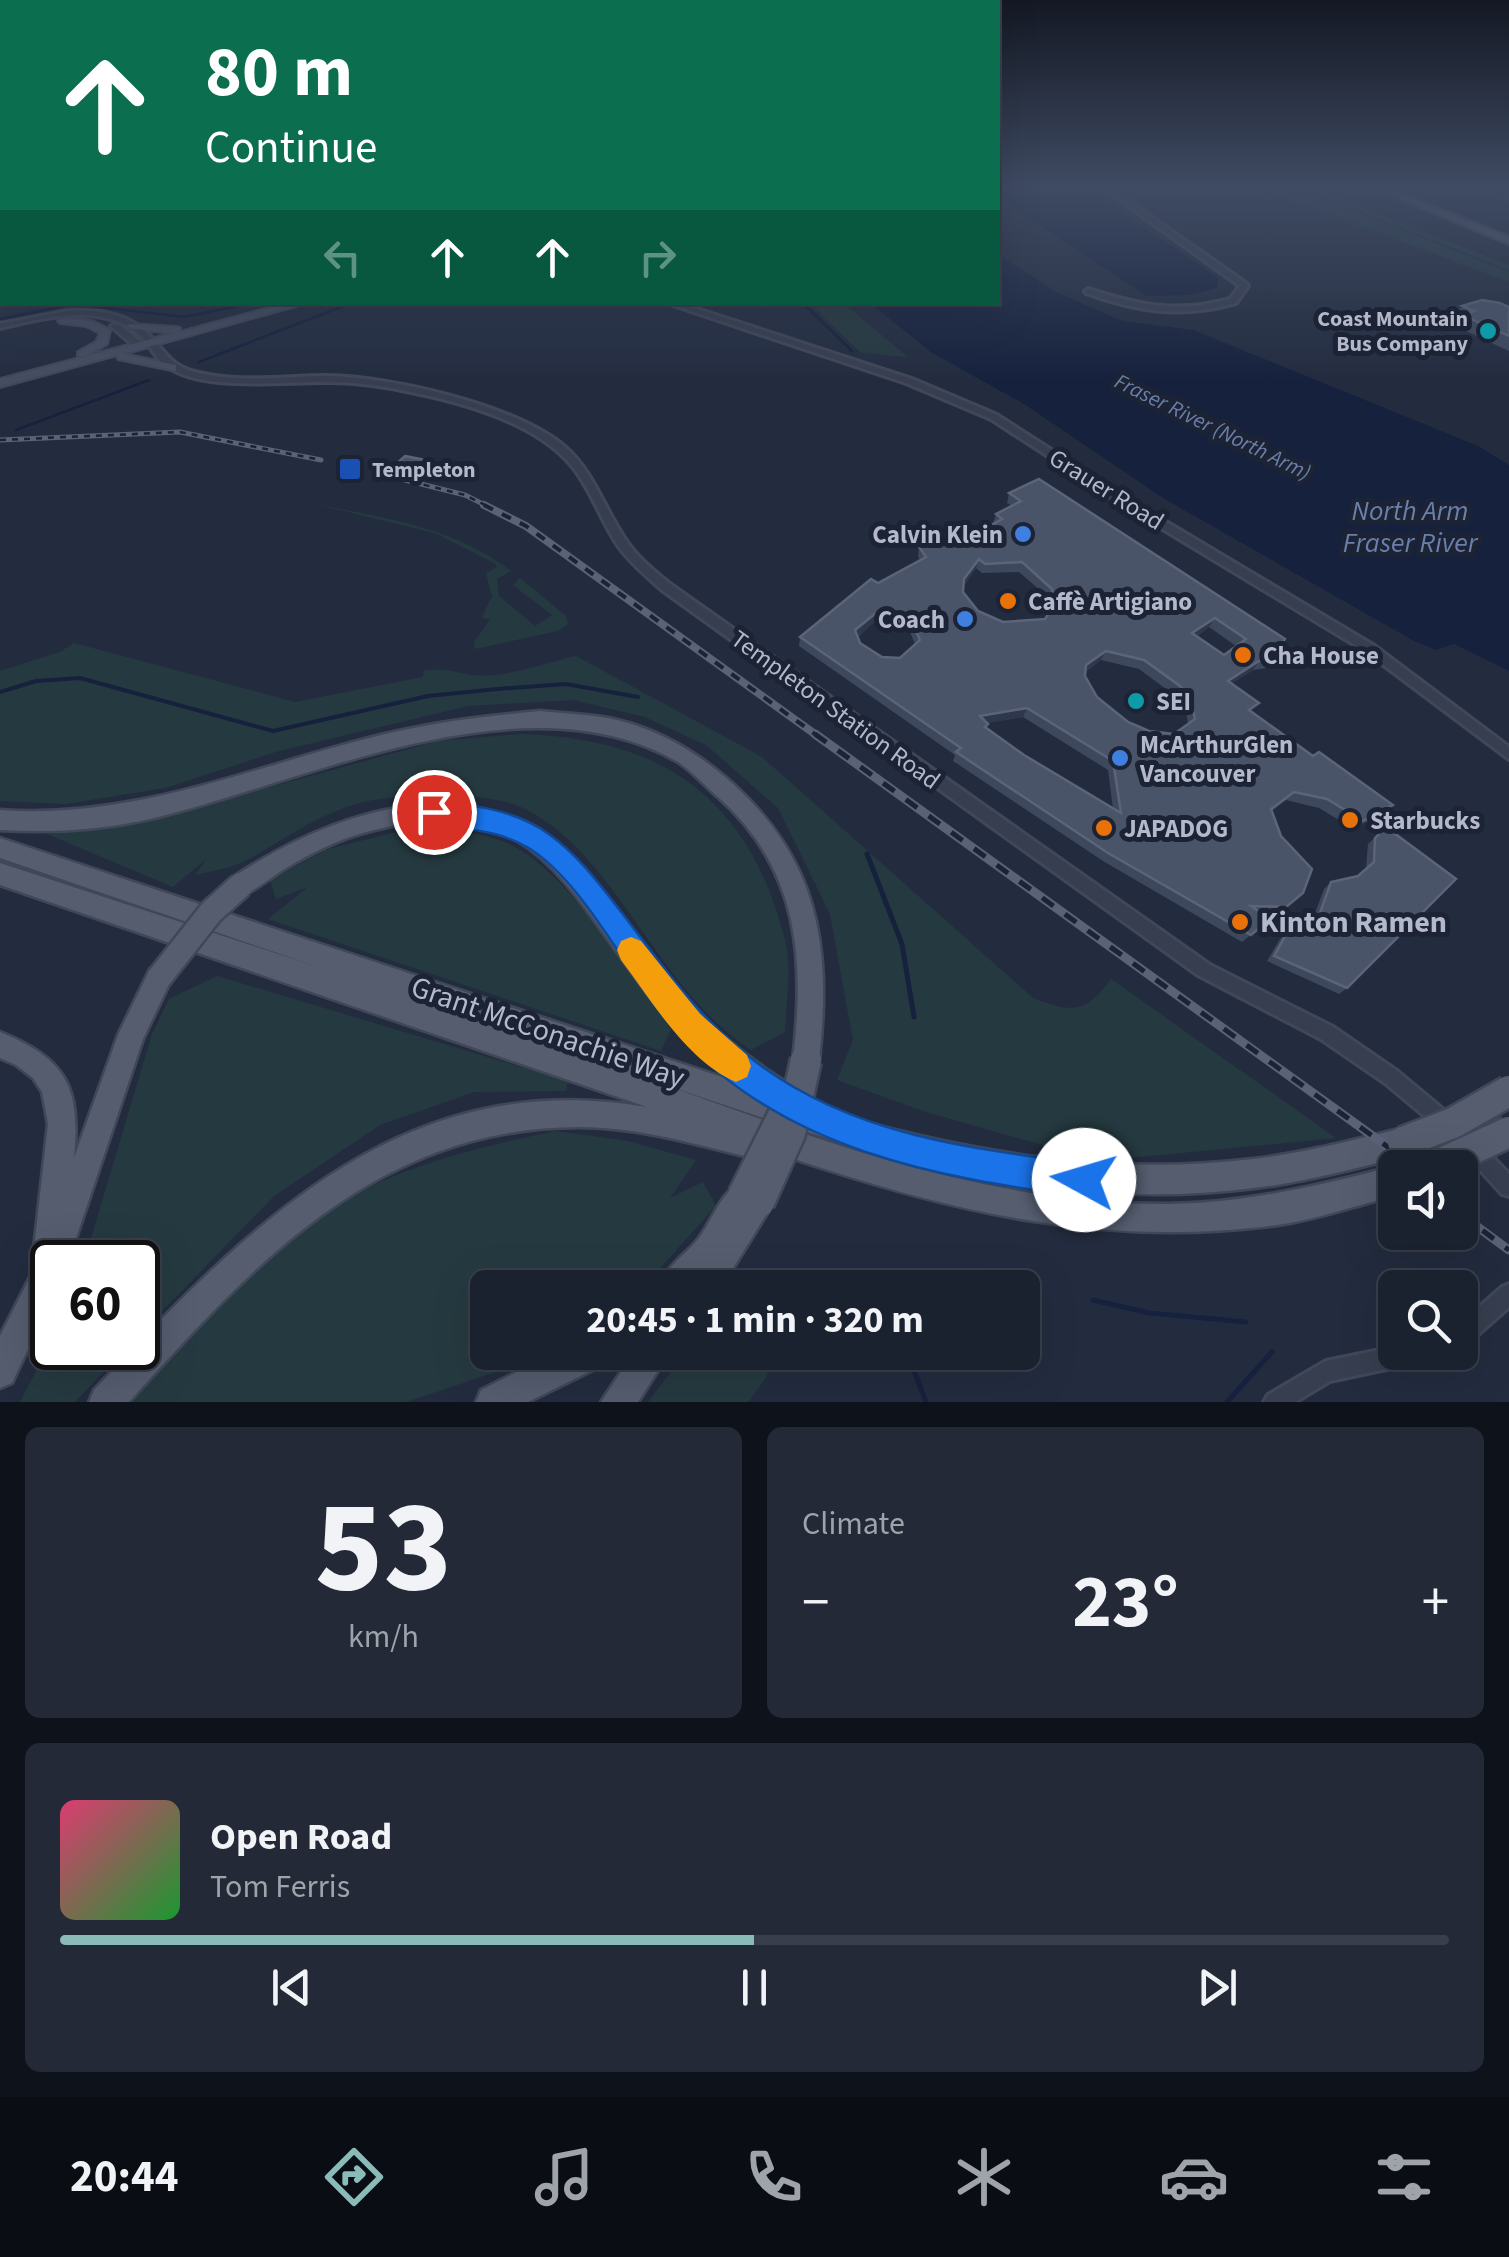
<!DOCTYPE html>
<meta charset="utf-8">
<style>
body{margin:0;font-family:"Source Sans 3",sans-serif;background:#232937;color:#f1f3f6;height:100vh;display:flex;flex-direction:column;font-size:38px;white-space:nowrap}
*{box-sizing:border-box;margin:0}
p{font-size:32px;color:#9fa3aa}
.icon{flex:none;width:55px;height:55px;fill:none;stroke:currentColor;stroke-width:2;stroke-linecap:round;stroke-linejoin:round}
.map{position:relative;height:1402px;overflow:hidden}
.details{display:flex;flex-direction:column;gap:25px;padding:25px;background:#0e121a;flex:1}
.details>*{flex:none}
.top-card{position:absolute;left:0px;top:0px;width:1000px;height:305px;box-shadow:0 10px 40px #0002,0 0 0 2px #383e4b;background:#0b6e4f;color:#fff;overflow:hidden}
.buttons{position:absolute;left:1378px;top:1150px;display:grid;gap:20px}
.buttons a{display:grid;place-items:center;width:100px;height:100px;border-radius:15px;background:#1a212f;box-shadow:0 10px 40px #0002,0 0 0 2px #383e4b;font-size:50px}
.speed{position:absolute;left:30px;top:1240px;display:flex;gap:20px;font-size:50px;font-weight:700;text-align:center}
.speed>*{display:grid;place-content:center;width:130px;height:130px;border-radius:50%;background:#1a212f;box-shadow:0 10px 40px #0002,0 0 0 2px #383e4b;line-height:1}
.speed .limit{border:5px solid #111;border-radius:15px;background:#fff;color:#111}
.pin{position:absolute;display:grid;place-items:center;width:85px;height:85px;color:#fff;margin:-42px;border:5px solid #fff;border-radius:50%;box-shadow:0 2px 10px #0007}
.me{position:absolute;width:110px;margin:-55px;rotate:276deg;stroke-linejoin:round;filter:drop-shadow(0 0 8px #0008)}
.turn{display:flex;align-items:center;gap:35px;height:210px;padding:0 40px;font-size:45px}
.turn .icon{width:130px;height:130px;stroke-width:2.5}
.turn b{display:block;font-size:70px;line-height:85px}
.lanes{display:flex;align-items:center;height:95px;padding:0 40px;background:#0003;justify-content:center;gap:50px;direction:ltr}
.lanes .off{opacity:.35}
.big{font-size:75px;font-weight:700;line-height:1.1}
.details .card{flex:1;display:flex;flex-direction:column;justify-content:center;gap:15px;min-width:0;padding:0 35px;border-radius:15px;background:#232937}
.details .dial{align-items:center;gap:0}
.dial b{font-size:130px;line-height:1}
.song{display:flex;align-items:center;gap:30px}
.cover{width:120px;height:120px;border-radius:15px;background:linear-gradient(135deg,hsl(340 70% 55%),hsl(130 70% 35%))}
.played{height:10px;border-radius:5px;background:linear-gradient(90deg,#8bbbb9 50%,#383e4b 50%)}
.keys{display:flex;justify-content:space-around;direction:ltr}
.heat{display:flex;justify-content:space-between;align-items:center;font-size:55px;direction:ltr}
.details .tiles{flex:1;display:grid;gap:25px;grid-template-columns:1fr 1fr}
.card:last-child{grid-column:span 2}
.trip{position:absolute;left:470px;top:1270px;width:570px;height:100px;border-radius:15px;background:#1a212f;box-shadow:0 10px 40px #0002,0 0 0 2px #383e4b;font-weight:700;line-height:100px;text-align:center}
.tab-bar{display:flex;height:160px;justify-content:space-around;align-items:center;background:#0a0d13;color:#9fa3aa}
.tab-bar .icon{width:70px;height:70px}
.tab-bar .on{color:#8bbbb9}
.tab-bar b{font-size:45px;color:#f1f3f6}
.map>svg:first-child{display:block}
</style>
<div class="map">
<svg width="1509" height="1402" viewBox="0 0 1509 1402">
<rect width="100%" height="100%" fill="#232c3f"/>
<path fill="#253a40" d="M1253,185H1287L1509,272V282Z
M1293,185H1304L1509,265V270Z
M809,303H843L908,357L861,353Z
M311,503C381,518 453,526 511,571L497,579L499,596L535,626L552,615L513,585L520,578L566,616L568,624L558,631L475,649L474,642L490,620L482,617L492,596L486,573L497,567L494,563L435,533Z
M74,643L295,702L423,677L424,670C442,668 457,672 471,675C504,679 544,663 576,656L762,757L1033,998C1071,1013 1086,1014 1111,979L1336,1138L1098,1161L923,1111L837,1080L853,1040L830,914L778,808L706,745L645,717L574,700L468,706L279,751L165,788L66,804L0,801V671L60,652Z
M520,734C663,738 749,798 785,940C792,967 786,1003 785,1032L751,1050C658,990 618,858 529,811C506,798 472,796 447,795C419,795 390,796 363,802C320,813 285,839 247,860C231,868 212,871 195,875L207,858L173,887L40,831L150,820L438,741Z
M413,828C445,830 482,831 511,845C569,873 632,976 671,1029L661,1051L268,919L308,887L276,899L270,880L328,849Z
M217,976L568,1081L566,1091L474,1092L380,1125L274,1196L138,1336V1262H84L152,1034L169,999Z
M556,1131L628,1141L696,1160L670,1198L703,1182L716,1206L653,1276L636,1287L488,1288V1352L540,1353L526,1362L406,1402H130C189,1337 247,1264 320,1215C390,1168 475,1148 556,1131Z
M52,1340V1348H126L75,1402H20Z
M686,1352H775V1353L766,1378L748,1402H648Z"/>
<path fill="#16213d" d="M998,185H1082L1218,278L1217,288L1189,295L1146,296L998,197Z
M998,254L1054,291L1122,321L1193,330L1478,446L1509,465V671L1454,644L1436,650L1414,641L1163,498L1024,404L931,352L870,303L998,302Z"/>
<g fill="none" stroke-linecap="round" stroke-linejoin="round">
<path stroke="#16213d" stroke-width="2.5" d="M802,302L852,351
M0,319L74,304L184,317L258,302
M199,362L354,302
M16,430L149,380"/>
<path stroke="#16213d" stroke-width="4" d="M0,692L36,681L80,678L273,731L428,696L497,689L566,684L638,697"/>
<path stroke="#16213d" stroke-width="5" d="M867,854L902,944L914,1017
M1093,1300L1149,1313L1246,1322
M907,1352L926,1402
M1227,1402L1272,1352"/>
<g stroke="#404758" stroke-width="6">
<path id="street" d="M1099,185H1106L1247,284L1248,286L1236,303C1182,318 1138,312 1086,293L1085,291L1089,289C1139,305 1178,314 1230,299L1240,286Z
M1472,185H1481L1509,195V199Z
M664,302H676L912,379L997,415L1131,501L1373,645L1509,747V759L1365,651L1123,505L991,419L906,383Z
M68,311C96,310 125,312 146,332C166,351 169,367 199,373C241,383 284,376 327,376C392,377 515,405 565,447C594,472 605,511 627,542C638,558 654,571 670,584L1210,965L1333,1027L1397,1071L1463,1126L1509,1174V1196L1502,1194L1451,1138L1385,1083L1321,1039L1198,975L662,590C647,577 631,563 619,547C603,524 594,497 578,474C545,425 466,403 411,392C384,386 356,382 328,382C285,381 199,393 164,364C158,360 154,353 150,347L132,344L111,326L118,324L138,340L147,342C110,300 48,317 0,328V324Z
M1509,1284V1307L1467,1344L1460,1347V1324L1502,1287Z
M1395,1347V1352H1429L1426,1359L1419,1362L1330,1381L1295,1402H1264L1268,1395L1326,1361Z"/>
</g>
<g stroke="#404758" stroke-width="4">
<path id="secondary" d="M291,302H310L123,354L176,365V371L118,359L117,355L0,387V379L174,333L133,329L127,326L129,324L176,327L180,328V332Z
M64,318L92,321L110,330L107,344L86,356H78V352L96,342L100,333L86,326L60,323L58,321Z"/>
</g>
<g stroke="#404758" stroke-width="5">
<path id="primary" d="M1367,185H1381L1509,237V244Z
M540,711C565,714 592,714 617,720C656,729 694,751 724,776C818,856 832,943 819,1060L816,1070L806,1073L796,1070L793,1060C805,958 799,869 718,797C705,786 692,771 678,762C526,673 306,782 150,819C101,830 50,833 0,830V810C134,820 254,766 381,735C434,722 486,716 540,711Z
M443,802C583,820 593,891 674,986C713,1032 759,1068 811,1097L815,1108C957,1151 1104,1177 1253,1159C1304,1153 1353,1140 1403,1128L1413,1132L1417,1142L1413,1152L1403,1156C1354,1169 1305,1182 1254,1188C1044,1215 855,1150 660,1083C824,1142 993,1206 1170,1204C1247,1203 1321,1185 1395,1166L1398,1168H1395V1196C1356,1205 1316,1220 1277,1225C1101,1248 951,1212 785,1156L774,1163C711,1149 645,1127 580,1127C378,1127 254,1263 129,1402H89L94,1390L134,1348H138L143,1338C286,1191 428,1070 647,1107L0,885V863L321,968L0,858V838L737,1082C700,1055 668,1022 641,985C558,874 525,787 363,833C336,840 310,854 286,868C271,877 258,889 241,896L233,893L229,885L233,877C299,834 364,807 443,802Z
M159,965L168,969L172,978L143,1039L68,1262H52V1298L12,1383L0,1388V1336L31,1275L48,1124L42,1092L33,1078L16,1065L0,1058V1032C66,1059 81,1086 74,1158L118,1035L150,969Z
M743,1181L755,1189L770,1191L774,1202L721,1288H657C666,1267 685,1255 699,1238C713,1219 722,1190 743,1181Z
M557,1352H609L605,1364L528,1402H476L481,1390Z
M634,1352H670L638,1402H601Z"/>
</g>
<use href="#street" fill="#373e4f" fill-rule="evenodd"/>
<use href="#secondary" fill="#454d62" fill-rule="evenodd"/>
<use href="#primary" fill="#555d6f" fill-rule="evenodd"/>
<g stroke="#596276" stroke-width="5">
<path id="rail-far2" d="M0,440L180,432L321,460
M377,473L465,495L489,507"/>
</g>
<g stroke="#596276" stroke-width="8">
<path id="rail-far1" d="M484,505L526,526L819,737"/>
</g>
<g stroke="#596276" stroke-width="9">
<path id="rail" d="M815,734L1417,1168
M1460,1214L1509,1250"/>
</g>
<use href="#rail-far2" stroke="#1c2334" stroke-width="2.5" stroke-dasharray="6" stroke-linecap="butt"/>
<use href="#rail-far1" stroke="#1c2334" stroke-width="4" stroke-dasharray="10" stroke-linecap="butt"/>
<use href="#rail" stroke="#1c2334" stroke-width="5" stroke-dasharray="14" stroke-linecap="butt"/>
<g stroke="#404758" stroke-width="29" stroke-linecap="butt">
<path id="primary-bridge-far1" d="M159,978L211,912L241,885"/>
</g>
<g stroke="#404758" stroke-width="35" stroke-linecap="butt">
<path id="primary-bridge" d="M1403,1142L1453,1123L1509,1091
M1431,1168L1509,1132
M743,1196L789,1104
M759,1202L790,1133L806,1060"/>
</g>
<use href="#primary-bridge-far1" stroke="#555d6f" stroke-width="24"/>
<use href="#primary-bridge" stroke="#555d6f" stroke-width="30"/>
</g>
<path fill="#3e485d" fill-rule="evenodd" d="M1462,306L1509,307V351L1455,326L1460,319L1455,317Z
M426,460L428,464L418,473L397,469L395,465Z
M1039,479L1273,659L1266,668L1253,670L1232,683L1252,712L1383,813L1354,829L1319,808L1286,800L1272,811L1303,893L1277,914H1263L1270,919L1242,942L1103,861L953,761L955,755L799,646L800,637L878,583L920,560L918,557L919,547L973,535L993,524L996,514L1012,506L1007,503L1009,493ZM976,568L982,573L1019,572L1049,598V613L1045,619L1003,622L978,611L963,592V587ZM874,622L901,630L907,625L915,644L900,658L882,657L860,643L858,637ZM1209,627L1236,646L1224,655L1197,636ZM1101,660L1139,669L1174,695L1186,710L1188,724L1174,734L1149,731L1128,722L1097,697L1085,676V672ZM1023,717L1108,770L1113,809L1024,755L986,728L987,723Z
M1386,827L1347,988L1339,994L1267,961L1280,939L1287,933L1302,936L1308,932L1324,889L1331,882L1358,876L1366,868L1368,844Z"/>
<path fill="#2e374c" d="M426,460L428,464L418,473L417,470Z
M979,559L976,568L962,589L964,579Z
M876,613L874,622L854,640L855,630Z
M909,615L907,625L901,630L903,621Z
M1215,618L1209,627L1187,642L1192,633Z
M1106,651L1101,660L1081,674L1086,665Z
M1259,661L1253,670L1222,690L1228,681Z
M1027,708L1023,717L977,725L980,716Z
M1393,805L1383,813L1354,829L1363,821Z"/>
<path fill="#4a5469" stroke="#5b6478" stroke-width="2.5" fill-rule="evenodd" d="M1482,300L1500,303L1509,307V336L1462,315L1474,311L1462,306Z
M405,456L426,460L417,470L395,465Z
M1039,479L1285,639L1273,659L1259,661L1228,681L1259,703L1249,710L1313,756L1319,752L1393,805L1363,821L1327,799L1294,792L1271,809L1281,836L1312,869L1303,893L1286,907L1251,906L1270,919L1251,935L1108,853L956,752L961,748L800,637L871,579L878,583L926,557L919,547L959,526L973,535L1002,519L996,514L1021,501L1009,493ZM979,559L985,564L1022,562L1052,589L1053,607L1045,619L1003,622L978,611L963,592L964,579ZM876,613L903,621L909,615L920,640L900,658L882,657L860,643L855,630ZM1215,618L1246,639L1224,655L1192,633ZM1106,651L1144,660L1180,686L1191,701L1195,719L1174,734L1149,731L1128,722L1097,697L1085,676L1086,665ZM1027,708L1113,761L1121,813L1024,755L985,727L988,724L980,716Z
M1386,827L1456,879L1347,988L1274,956L1287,933L1302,936L1315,927L1331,882L1358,876L1374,862L1375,838Z"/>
<linearGradient id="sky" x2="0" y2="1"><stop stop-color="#131823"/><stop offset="0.49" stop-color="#3f4b63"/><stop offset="1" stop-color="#3f4b63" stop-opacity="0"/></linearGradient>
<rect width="1509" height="381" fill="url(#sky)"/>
<path fill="#1a73e8" stroke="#114b97" stroke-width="2.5" d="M434,801C474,805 517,810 550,835C579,856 600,885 622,913C664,968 703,1024 760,1065C855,1135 971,1149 1084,1163L1096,1168L1101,1180L1096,1192L1084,1197C937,1178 784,1150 679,1035C632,984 585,881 527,847C489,826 461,832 426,819L422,812L426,804Z"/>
<path fill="#f59e0b" d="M631,937L641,941L700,1014L747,1055L751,1066L747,1077L736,1082C687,1061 652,1001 621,960L617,950L621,941Z"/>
<g fill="#0f9aa8" stroke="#1c2334" stroke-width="4">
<circle cx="1488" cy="331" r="10"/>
<circle cx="1136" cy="701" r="10"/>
</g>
<rect fill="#1a4fb4" stroke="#1c2334" stroke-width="4" x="338" y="457" width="24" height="24" rx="5"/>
<g fill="#3f7fe0" stroke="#1c2334" stroke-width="4">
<circle cx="1023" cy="534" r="10"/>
<circle cx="965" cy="619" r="10"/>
<circle cx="1120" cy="758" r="10"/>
</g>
<g fill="#e8710a" stroke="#1c2334" stroke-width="4">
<circle cx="1008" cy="601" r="10"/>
<circle cx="1243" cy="655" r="10"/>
<circle cx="1350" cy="820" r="10"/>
<circle cx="1104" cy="828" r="10"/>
<circle cx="1240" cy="922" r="10"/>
</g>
<g text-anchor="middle" stroke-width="10" stroke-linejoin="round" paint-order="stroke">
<g font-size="22" font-weight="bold" fill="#b3b9ca" stroke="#1c2334" text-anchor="end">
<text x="1468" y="326">Coast Mountain<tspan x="1468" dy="25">Bus Company</tspan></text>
<text x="372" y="477" text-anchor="start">Templeton</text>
</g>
<g font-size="22" font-style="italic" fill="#6b7faa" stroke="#1c2334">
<text transform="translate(1213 426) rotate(26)" y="8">Fraser River (North Arm)</text>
</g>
<g font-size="25" fill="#b3b9ca" stroke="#1c2334">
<text transform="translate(1107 489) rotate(32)" y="9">Grauer Road</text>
<text transform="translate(836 709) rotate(36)" y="9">Templeton Station Road</text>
</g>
<g font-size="25" font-weight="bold" fill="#b3b9ca" stroke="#1c2334" text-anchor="start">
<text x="1003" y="543" text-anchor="end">Calvin Klein</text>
<text x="1028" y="610">Caffè Artigiano</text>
<text x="945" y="628" text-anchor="end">Coach</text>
<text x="1263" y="664">Cha House</text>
<text x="1156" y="710">SEI</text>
<text x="1140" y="753">McArthurGlen<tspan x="1140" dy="29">Vancouver</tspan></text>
<text x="1370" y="829">Starbucks</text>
<text x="1124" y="837">JAPADOG</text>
</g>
<g font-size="28" font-style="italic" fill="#6b7faa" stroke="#1c2334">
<text x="1410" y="520">North Arm<tspan x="1410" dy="32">Fraser River</tspan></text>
</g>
<g font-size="30" font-weight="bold" fill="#b3b9ca" stroke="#1c2334" text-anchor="start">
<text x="1260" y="932">Kinton Ramen</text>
</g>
<g font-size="30" fill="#b3b9ca" stroke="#1c2334">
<text transform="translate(548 1032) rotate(19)" y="10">Grant McConachie Way</text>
</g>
</g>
</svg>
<div class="buttons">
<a><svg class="icon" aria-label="sound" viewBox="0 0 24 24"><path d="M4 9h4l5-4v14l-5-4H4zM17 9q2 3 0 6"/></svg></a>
<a><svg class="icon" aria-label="search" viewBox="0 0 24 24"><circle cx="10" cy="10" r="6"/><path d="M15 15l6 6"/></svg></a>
</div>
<div class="speed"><div class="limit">60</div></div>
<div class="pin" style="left:434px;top:812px;background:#d93025"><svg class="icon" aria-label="arrive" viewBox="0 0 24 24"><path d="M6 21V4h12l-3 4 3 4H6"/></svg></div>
<svg class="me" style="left:1084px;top:1180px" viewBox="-20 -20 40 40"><circle r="19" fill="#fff"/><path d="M0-13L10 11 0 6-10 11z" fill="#1a73e8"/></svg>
<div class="trip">20:45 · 1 min · 320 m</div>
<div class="top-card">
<div class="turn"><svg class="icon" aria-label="ahead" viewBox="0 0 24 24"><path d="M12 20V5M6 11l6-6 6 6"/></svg><div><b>80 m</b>Continue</div></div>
<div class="lanes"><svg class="icon off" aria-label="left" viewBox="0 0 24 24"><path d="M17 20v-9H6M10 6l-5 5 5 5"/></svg><svg class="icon" aria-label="ahead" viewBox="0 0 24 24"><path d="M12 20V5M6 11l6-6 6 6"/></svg><svg class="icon" aria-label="ahead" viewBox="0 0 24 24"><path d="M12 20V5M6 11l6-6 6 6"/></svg><svg class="icon off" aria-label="right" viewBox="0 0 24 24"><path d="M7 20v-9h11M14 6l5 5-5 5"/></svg></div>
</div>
</div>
<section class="details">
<div class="tiles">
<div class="card dial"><b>53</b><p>km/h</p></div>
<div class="card"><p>Climate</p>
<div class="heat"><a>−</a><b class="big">23°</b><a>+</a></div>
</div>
<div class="card">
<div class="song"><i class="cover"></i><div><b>Open Road</b><p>Tom Ferris</p></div></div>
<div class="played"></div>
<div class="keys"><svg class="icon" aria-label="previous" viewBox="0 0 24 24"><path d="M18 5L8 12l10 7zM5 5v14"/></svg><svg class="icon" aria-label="pause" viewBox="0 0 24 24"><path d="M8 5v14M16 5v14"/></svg><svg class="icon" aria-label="next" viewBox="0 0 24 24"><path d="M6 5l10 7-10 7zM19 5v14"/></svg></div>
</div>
</div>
</section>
<nav class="tab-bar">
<b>20:44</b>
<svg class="icon on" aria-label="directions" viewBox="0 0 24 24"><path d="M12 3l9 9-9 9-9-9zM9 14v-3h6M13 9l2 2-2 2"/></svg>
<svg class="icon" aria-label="music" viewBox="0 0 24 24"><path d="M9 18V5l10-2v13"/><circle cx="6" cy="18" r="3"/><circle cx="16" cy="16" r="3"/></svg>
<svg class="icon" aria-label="phone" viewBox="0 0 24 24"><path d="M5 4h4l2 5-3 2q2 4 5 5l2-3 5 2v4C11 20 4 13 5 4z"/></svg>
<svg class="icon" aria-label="climate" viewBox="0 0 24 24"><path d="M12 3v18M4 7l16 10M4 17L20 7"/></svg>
<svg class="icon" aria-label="car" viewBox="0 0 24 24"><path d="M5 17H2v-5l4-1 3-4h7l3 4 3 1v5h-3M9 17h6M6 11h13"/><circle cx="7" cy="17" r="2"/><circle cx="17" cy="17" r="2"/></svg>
<svg class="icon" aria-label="filters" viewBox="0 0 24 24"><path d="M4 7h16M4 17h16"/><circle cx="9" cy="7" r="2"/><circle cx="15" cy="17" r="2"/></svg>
</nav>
